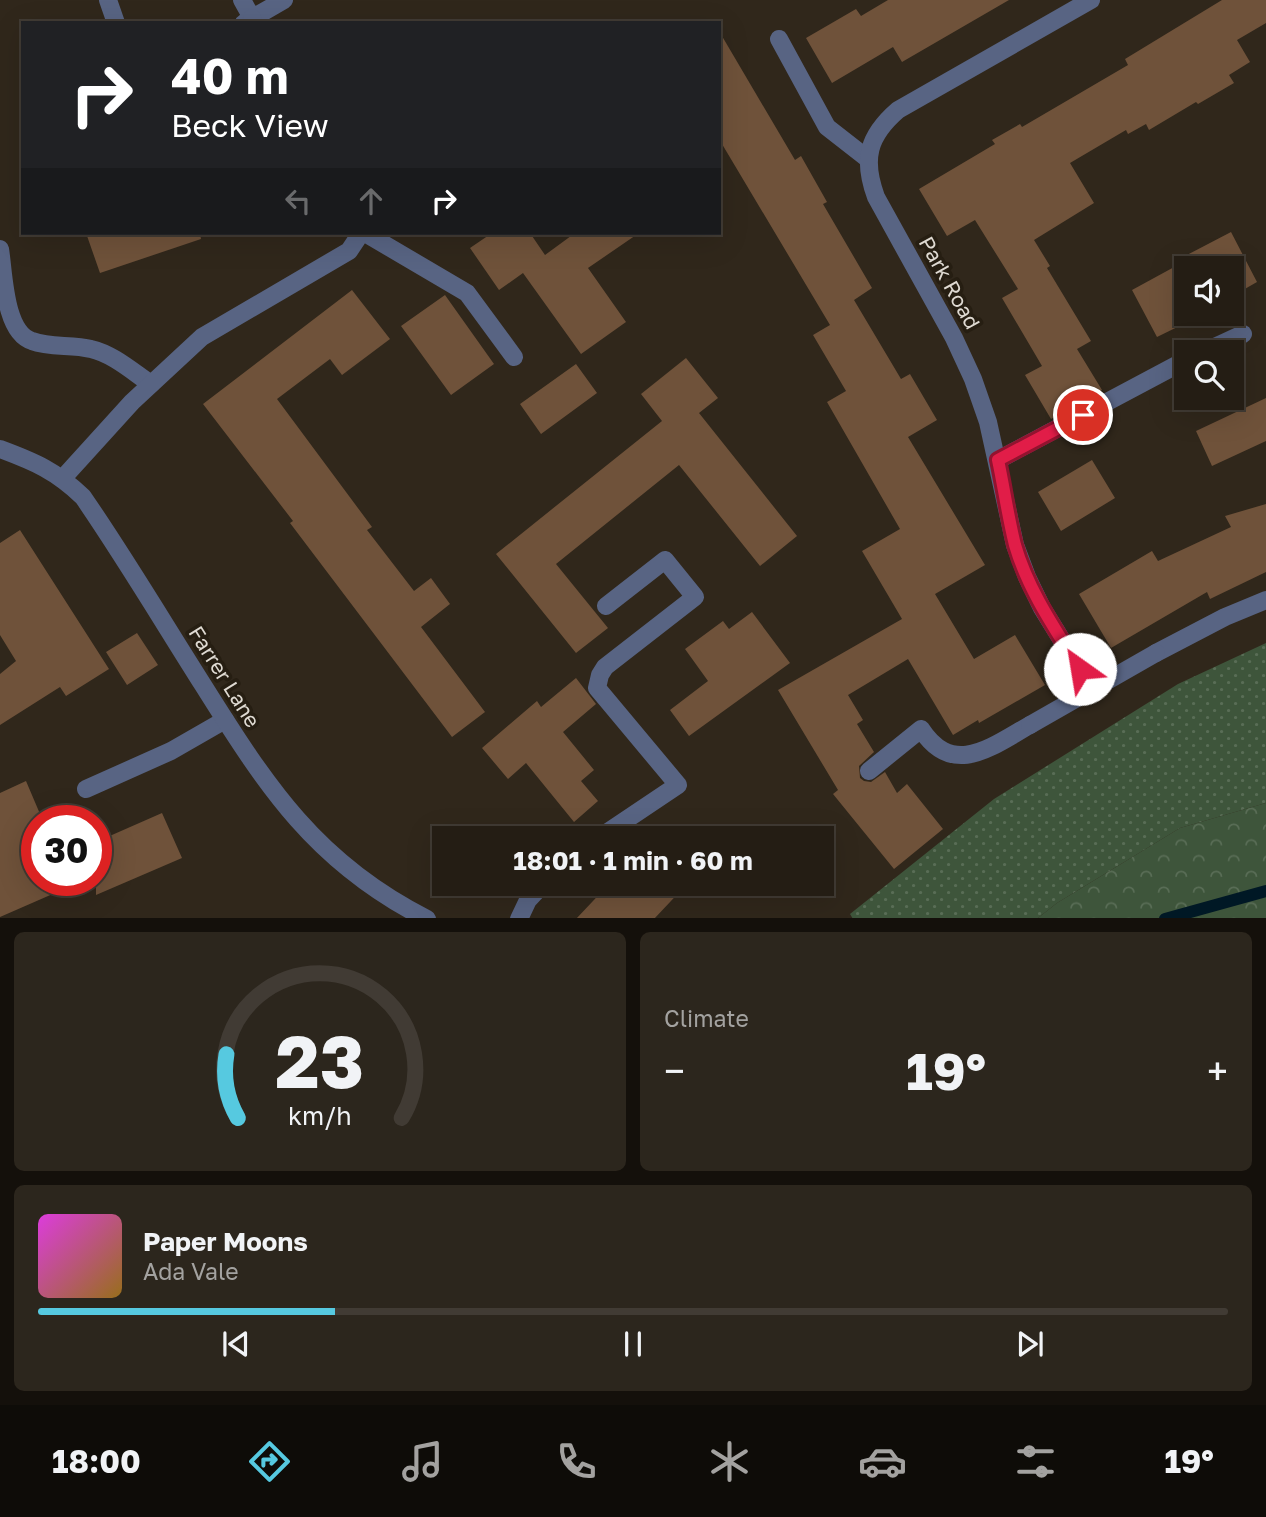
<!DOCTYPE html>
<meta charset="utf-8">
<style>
body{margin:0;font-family:"Golos Text",sans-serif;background:#2c261d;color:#f1f3f6;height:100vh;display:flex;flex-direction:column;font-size:26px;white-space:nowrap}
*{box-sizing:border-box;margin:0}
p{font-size:23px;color:#a3a2a0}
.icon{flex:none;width:38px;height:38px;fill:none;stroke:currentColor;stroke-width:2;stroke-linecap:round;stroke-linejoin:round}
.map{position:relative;height:918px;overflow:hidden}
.drawer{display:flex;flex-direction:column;gap:14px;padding:14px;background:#14100b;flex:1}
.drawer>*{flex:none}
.guide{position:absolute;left:21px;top:21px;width:700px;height:214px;border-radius:0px;box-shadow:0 7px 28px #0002,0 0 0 2px #413b34;background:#202124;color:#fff;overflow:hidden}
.fabs{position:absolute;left:1174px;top:256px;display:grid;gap:14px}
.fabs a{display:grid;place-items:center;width:70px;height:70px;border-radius:0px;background:#241d14;box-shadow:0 7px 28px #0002,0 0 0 2px #413b34;font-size:35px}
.speed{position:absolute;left:21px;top:805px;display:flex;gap:14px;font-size:35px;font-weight:700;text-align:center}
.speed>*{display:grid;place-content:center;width:91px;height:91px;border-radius:50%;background:#241d14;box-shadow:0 7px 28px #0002,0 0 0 2px #413b34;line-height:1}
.speed .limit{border:10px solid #d22;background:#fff;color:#111}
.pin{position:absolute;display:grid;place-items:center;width:60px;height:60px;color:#fff;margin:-30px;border:4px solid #fff;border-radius:50%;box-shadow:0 2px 7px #0007}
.me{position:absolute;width:77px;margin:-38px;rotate:328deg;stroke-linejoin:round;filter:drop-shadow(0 0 5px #0008)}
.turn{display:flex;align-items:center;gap:24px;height:147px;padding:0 35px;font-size:32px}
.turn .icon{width:91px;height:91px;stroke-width:2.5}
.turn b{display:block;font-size:49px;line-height:60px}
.lanes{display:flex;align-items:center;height:66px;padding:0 35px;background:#0003;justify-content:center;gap:35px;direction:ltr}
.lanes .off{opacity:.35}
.big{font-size:52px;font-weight:700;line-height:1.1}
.drawer .tile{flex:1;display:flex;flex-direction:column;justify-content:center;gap:10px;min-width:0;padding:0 24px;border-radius:10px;background:#2c261d}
.drawer .dial{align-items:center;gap:0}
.dial svg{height:182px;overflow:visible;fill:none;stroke:#413b34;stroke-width:7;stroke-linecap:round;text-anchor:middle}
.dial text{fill:#f1f3f6;stroke:none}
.song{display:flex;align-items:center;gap:21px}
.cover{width:84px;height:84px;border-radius:10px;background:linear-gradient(135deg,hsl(300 70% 55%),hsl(40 70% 35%))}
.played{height:7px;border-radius:4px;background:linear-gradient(90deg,#56c9e0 25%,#413b34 25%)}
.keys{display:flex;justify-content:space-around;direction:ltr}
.heat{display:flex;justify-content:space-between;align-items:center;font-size:38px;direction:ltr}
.drawer .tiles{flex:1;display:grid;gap:14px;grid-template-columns:1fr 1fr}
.tile:last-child{grid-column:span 2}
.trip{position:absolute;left:432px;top:826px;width:402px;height:70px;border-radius:0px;background:#241d14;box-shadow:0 7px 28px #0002,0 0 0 2px #413b34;font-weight:700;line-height:70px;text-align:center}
.menu{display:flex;height:112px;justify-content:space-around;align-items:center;background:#0e0c08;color:#a3a2a0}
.menu .icon{width:49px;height:49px}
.menu .on{color:#56c9e0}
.menu b{font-size:32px;color:#f1f3f6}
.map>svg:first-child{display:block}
</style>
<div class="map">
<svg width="1266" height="919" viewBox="0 0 1266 919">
<defs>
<pattern id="grass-dots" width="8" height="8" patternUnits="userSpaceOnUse" patternTransform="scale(1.75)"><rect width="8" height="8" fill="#3e553b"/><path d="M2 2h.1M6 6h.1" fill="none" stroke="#596d56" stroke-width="1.8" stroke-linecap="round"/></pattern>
<pattern id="forest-crowns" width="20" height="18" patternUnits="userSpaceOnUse" patternTransform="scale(1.75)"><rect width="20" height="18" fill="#3e553b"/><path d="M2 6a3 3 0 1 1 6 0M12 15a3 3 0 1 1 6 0" fill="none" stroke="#596d56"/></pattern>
</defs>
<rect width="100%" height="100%" fill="#30271b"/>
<path fill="url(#grass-dots)" d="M1266,643V803L1180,828L1057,903L1038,918L853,919L850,914L994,799L1178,684Z"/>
<path fill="url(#forest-crowns)" d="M1266,803V918H1038L1057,903L1180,828Z"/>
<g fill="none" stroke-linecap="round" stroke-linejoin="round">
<path stroke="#001825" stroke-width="12" d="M1165,919L1266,891"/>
</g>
<path fill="#6f523a" d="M888,0H1009L902,62L893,47L832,83L806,38L856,9L861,16Z
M1222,0H1266V23L1237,40L1250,62L1229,75L1234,83L1198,104L1196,102L1149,130L1146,124L1128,134L1126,130L1070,163L1094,203L1034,240L1050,266L1047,268L1091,341L1077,349L1102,390L1051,419L1025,375L1042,366L1002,298L1018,289L975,220L947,236L919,189L995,144L992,140L1020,124L1022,127L1128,65L1125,59Z
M719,31L795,160L801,156L827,202L823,204L872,288L854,300L901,379L910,374L937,420L908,437L985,565L935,594L974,659L1015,635L1045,685L979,723L978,720L953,735L908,659L848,695L863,720L857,724L874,752L859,766L860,778L864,781L871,782L885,772L897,793L907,784L943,829L894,869L833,794L838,790L778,690L902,619L862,551L900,529L827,402L846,391L813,335L830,325L719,139Z
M1231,232L1257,282L1236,294L1238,297L1232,300V268H1186V313H1206L1157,337L1132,290L1187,260L1185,256Z
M86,233H200L201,239L100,273Z
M492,233H530L545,255L575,233H639L588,268L626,322L581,354L523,273L499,290L470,248Z
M352,290L390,339L342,375L330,359L277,399L372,527L367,530L414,591L431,578L450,604L421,627L485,712L452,737L290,523L293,521L203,404Z
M445,295L494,364L451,395L401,326Z
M686,358L718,398L699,413L797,536L760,566L679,465L556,564L608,628L576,653L496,554L662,421L641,394Z
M576,364L597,393L541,434L520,404Z
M1266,398V441L1212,466L1196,431Z
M1092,460L1115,498L1061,531L1038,492Z
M1266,504V572L1210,599L1207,592L1111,648L1079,594L1152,551L1158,561L1231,527L1225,516Z
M20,530L109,669L66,696L60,687L0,725V674L16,661L0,635V543Z
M752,612L790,663L689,736L670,710L708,681L685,649L723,621L729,629Z
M137,633L158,665L127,685L106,652Z
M576,678L596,704L563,732L594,770L581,781L598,801L574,822L526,763L508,779L482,748L537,701L541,707Z
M26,781L43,821H37V880H69L71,886L0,917V793Z
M162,813L182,858L96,895V842Z
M609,884H687L654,919H576Z"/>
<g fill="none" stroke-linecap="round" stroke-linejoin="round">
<path stroke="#586483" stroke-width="18" d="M108,0L116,23
M242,0L252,18
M244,23L284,0
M779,39L827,127L868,159
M0,249C4,273 4,332 32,341C50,348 72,344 91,349C113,354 133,372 151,384
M1156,653L1225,617L1266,600
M869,771L921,729C953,778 991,747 1030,725
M86,789L171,751L225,720"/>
<path stroke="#586483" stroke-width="18" d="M1091,0L898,110C868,136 862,159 876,197L954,338L973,379L988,422L1015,545L1027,577L1042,608L1092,689
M252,18L254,23
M365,233L467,293L514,357
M1204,352L1243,334
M0,449C35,462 56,471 83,497C125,558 163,622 203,685C267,787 316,863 427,919
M998,460L1186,360
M63,478L132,402L202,337L349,251L361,233
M1030,725L1156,653
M599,838L678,785L597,688L600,675L605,667L695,597L665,560L606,606
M519,919L528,900L543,884"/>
</g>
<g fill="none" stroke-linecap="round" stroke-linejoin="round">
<g stroke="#92132f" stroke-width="18">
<path id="route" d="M1080,669C1055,629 1028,590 1015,545C1008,517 1004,488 998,460L1083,415"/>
</g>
<use href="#route" stroke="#e11d48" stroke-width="12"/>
</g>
<g text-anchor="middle" stroke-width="7" stroke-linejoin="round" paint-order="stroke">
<g font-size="21" fill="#dfdad2" stroke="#261e12">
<text transform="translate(949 283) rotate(61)" y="7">Park Road</text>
<text transform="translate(224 677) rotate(58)" y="7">Farrer Lane</text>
</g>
</g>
</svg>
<div class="fabs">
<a><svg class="icon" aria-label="sound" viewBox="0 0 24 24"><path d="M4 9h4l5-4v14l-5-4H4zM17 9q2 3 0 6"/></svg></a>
<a><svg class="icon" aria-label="search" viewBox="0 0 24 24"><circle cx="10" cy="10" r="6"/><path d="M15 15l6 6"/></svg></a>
</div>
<div class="speed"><div class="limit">30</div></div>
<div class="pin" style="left:1083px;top:415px;background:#d93025"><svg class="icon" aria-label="arrive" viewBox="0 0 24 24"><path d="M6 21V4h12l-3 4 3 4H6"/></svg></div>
<svg class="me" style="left:1080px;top:669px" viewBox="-20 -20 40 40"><circle r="19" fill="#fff"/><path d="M0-13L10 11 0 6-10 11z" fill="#e11d48"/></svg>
<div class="trip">18:01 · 1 min · 60 m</div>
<div class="guide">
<div class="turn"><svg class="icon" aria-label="right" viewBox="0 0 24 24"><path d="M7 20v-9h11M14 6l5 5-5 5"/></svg><div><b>40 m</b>Beck View</div></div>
<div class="lanes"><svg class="icon off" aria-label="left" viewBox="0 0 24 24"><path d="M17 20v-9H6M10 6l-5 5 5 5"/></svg><svg class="icon off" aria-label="ahead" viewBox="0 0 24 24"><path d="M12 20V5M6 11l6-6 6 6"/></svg><svg class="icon" aria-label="right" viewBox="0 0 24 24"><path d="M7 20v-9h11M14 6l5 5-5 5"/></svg></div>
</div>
</div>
<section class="drawer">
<div class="tiles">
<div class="tile dial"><svg viewBox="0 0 100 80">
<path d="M14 69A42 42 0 1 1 86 69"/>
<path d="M14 69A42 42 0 0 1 9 41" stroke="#56c9e0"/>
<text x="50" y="56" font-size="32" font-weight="700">23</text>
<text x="50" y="72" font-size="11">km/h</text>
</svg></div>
<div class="tile"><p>Climate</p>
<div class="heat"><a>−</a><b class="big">19°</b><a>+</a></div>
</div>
<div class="tile">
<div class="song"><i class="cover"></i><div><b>Paper Moons</b><p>Ada Vale</p></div></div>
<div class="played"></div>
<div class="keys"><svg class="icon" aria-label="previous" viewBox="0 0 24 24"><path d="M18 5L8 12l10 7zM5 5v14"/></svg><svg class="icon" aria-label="pause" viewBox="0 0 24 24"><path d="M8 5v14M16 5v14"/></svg><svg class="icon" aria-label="next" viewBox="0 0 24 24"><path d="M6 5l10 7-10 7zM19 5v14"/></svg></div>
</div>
</div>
</section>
<nav class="menu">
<b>18:00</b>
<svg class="icon on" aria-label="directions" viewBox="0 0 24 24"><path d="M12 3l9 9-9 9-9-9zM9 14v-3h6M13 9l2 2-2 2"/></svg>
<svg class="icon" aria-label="music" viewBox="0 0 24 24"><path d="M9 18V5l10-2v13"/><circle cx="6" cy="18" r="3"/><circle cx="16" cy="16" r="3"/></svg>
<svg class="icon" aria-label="phone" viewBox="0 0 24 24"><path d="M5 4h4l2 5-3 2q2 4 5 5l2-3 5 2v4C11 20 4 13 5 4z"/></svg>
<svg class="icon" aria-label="climate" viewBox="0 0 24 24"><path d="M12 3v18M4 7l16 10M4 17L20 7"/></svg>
<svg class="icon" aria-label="car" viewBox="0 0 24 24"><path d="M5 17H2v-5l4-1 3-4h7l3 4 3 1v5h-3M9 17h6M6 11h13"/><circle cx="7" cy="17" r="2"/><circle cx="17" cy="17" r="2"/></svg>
<svg class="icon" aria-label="filters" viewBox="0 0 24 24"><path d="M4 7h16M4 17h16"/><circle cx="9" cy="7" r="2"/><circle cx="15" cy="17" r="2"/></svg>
<b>19°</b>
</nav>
